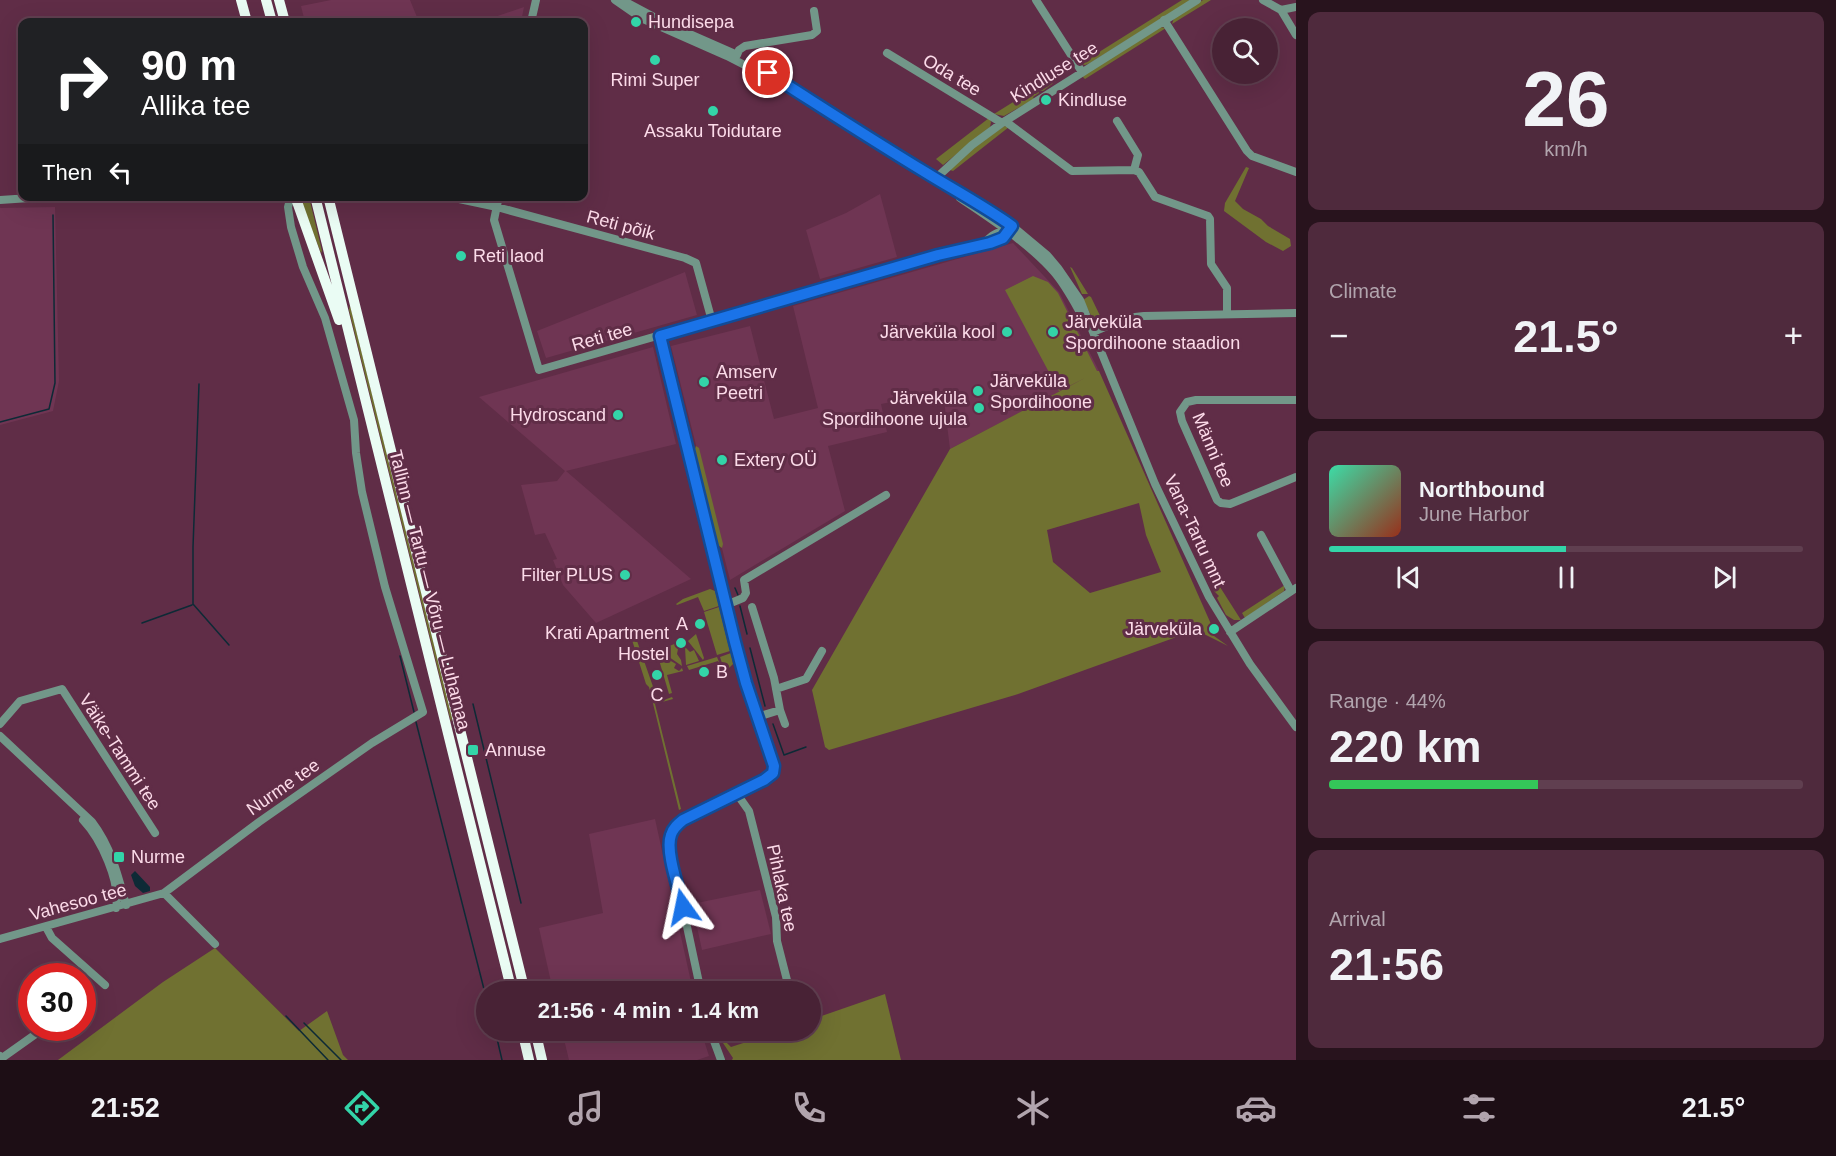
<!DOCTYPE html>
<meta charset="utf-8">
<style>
body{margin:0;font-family:Helvetica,sans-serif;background:#4f2a3d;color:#f1f3f6;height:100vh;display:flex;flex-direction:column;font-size:22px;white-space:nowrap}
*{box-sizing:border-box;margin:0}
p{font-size:20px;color:#b1a4ad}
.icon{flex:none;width:33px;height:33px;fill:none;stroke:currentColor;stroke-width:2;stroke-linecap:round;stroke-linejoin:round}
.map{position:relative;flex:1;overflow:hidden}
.drawer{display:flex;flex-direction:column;gap:12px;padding:12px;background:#28131d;width:540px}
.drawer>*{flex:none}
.hud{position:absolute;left:18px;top:18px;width:570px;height:183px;border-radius:12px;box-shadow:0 6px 24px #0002,0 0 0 2px #603f50;background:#202124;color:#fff;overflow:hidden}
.tools{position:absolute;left:1212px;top:18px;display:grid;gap:12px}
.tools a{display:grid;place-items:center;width:66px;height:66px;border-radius:50%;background:#482235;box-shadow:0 6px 24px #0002,0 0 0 2px #603f50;font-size:30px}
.speed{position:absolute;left:18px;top:963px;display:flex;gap:12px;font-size:30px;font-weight:700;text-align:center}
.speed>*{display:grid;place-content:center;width:78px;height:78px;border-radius:50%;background:#482235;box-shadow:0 6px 24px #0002,0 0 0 2px #603f50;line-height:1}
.speed .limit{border:9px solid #d22;background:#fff;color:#111}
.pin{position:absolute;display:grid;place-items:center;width:51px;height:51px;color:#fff;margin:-26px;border:3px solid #fff;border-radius:50%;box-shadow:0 2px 6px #0007}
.me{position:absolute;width:66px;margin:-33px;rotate:348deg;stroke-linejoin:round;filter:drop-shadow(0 0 4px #0008)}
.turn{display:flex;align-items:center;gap:21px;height:126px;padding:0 24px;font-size:27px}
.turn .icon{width:78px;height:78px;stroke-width:2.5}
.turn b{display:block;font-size:42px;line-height:51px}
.then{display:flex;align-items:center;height:57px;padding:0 24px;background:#0003;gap:12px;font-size:22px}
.big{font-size:45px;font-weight:700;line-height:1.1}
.drawer .widget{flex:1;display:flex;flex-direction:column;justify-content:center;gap:9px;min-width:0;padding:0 21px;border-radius:12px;background:#4f2a3d}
.drawer .dial{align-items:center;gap:0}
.dial b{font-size:78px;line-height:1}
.song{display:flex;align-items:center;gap:18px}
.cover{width:72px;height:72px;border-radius:9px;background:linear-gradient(135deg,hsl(160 70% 55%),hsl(10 70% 35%))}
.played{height:6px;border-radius:3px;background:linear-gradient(90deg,#33d4a8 50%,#603f50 50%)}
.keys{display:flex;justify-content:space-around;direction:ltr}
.heat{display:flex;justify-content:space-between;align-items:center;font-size:33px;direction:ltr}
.charge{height:9px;border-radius:4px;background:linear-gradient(90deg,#34c759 44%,#603f50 0)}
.trip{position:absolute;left:476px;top:981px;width:345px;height:60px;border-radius:30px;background:#482235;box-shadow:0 6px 24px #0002,0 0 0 2px #603f50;font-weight:700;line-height:60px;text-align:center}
.dock{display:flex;height:96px;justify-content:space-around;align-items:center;background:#1d0e15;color:#b1a4ad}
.dock .icon{width:42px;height:42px}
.dock .active{color:#33d4a8}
.dock b{font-size:27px;color:#f1f3f6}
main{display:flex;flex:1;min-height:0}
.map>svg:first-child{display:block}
</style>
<main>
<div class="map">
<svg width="1296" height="1060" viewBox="0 0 1296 1060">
<rect width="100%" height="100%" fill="#602d47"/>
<path fill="#6f3553" d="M331,0H410L419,22H305L301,6Z
M524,7L521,22H480Z
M880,194L897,257L820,279L806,230L846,213Z
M55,207L59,381L53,411L0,425V208Z
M1013,243L1059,292L1099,371L950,449L943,392L881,404L887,432L828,446L845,511L730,580L671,346L750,326L774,419L818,408L793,306Z
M685,272L697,315L546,358L537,331Z
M653,347L676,444L566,471L691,579L596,623L563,585L553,560L557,559L545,533L535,535L521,485L557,481L565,471L479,397Z
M655,819L693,991H553L539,928L603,913L589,834Z
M760,890L771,934L702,950L692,904Z
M562,1031H701L709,1056L697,1060H569Z"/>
<path fill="#707131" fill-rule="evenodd" d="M1182,0H1191L1090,63L1085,65L1080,64Z
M1203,0H1211L1172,24L1174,18Z
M1160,27L1166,28L1085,79L1082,76Z
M1069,67V71L1043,91H1038L1039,93L1033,97L1034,99L1004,116L994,114Z
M989,118L991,122L990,127L943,165L936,159Z
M1004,126L1009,127L953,171L950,170L964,155Z
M1246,167L1249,168L1235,201L1243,209L1261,219L1268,226L1290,239L1291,246L1283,251L1266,242L1224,211L1225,203Z
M299,197H309L322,251L321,253Z
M1070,267L1072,268L1088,294H1082Z
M1033,276L1048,282L1058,293L1097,371H1099L1211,624L1207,627L1214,636L1228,646L1196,630L1015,695L829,750L825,747L812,690L950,449L1085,378L1059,391L1005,290ZM1139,503L1146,535L1161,572L1090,593L1053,562L1047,530Z
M1089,296L1091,297L1104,324L1099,325L1093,319L1083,300Z
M350,305L452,717L451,722L349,310Z
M695,446L696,449V446L699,448L723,544L722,548L715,543L692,452Z
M1285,585L1284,591L1245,618L1242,613Z
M1219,586L1220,587L1241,620H1234L1226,615L1217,598L1219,596L1213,590Z
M710,589L715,591L719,606L704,611L698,597L677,605L676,604L683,599Z
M719,607L730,651L717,655L704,612Z
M696,634L704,658L703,660L688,641Z
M636,638L657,698L662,696L664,700L672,697L673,699L655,704L681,809L679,810L649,687L646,684L632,640Z
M677,643L678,649L677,654L681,660L682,666L659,650Z
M685,647L690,652L694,650L699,661L686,665Z
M657,653L676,664L674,668L679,671L682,668L683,671L667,675L672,693L669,694Z
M731,653L733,664L725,672L720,657Z
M717,657L723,672L718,661L689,670L687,666Z
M215,948L299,1031L327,1011L343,1055L348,1060H58L163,982Z
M885,994L901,1060H732L733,1058L723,1043L726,1042L731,1047L780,1031L810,1030V1020Z"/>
<path fill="#0d2a36" d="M135,871L150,887V891L143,893L135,886L131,875Z"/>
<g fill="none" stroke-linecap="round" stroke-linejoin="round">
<path stroke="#0d2a36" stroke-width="1.5" d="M199,384L193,547V604L229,645
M0,422L49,409L55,383L53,215
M735,588L738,595
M740,606L747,634
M142,623L192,605
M750,648L765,706
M400,656L414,712
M473,704L521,903
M416,722L486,997
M773,724L784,755L806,747
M286,1016L328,1060
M304,1023L341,1060
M495,1030L502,1060"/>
<path stroke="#729789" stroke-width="8" d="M615,0L641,18L727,56L795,91L935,179L987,209L1012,226L1047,255L1058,268L1080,300L1155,484L1209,597L1250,664L1296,727
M622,0L669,25L735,54
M1036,0L1082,72
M1263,0L1281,10L1296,35
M1281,10L1296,7
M1164,20L1247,151L1252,156L1296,172
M531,22L536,0
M887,53L1002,123
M737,55L739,50L745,46L812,35L817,31L814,11
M1005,121L1072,171L1134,170L1139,172L1155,197L1208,216L1210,219L1211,264L1227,288V314
M1117,121L1138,155L1134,170
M935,179L972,145L1002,123L1197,0
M445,196L497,207L685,258L696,263L712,321
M499,196L494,220L539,370L938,255L1003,238L1012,226
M960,198C990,218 1031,245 1054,272C1067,287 1076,306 1086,323
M0,200L60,196
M984,243C991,236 997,231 1007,231
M1093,332L1126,318L1144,316L1296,313
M660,336L735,642L746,683L774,766L773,773L764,780L683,820L671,832V852L701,992
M1296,400H1196L1187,402L1180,412L1182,421L1217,500L1221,503L1230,504L1296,477
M1261,535L1291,591
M726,605L743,598L746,593L744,580L886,495
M752,607L774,678L780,710
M1230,632L1296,588
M776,689L806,679L822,651
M757,717L780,710L785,724
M0,724L20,701L62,689L155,833
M0,736L92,822C111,847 118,875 126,905
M737,794L749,811L776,917L777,941L790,992
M83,820C101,839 121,882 116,908
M164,893L215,944
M46,927L52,938L105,985
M0,939L164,893L259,822L372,743L423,712L385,587L362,492L356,453L354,420L325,318L303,267L291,227L288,207L291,196
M710,1030L721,1060
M0,1056L2,1058L40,1031"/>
<path stroke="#eafcf4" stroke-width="10" d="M241,0L247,22
M266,0L272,22
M279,0L285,22
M295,196L339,320
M315,196L512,992
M328,196L525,992
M522,1030L529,1060
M535,1030L542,1060"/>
</g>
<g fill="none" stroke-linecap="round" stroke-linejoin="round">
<g stroke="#114b97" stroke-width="15">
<path id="route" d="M683,907C679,889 665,851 671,835C673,828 678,824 683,820L764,780L773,773L774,766L746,683L735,642L660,336L938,255L990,243L1003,238L1012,226C984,206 954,190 925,172C872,140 820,106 768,73"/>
</g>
<use href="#route" stroke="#1a73e8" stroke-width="10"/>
</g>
<g fill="#33d4a8" stroke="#602d47" stroke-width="2">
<circle cx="636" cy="22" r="6"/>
<circle cx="655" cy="60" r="6"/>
<circle cx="1046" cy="100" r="6"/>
<circle cx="713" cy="111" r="6"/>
<circle cx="461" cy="256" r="6"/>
<circle cx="1007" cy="332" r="6"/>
<circle cx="1053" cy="332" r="6"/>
<circle cx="704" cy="382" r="6"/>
<circle cx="978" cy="391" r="6"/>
<circle cx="979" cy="408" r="6"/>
<circle cx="618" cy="415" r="6"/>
<circle cx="722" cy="460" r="6"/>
<circle cx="625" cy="575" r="6"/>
<circle cx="700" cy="624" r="6"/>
<circle cx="1214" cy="629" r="6"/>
<circle cx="681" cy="643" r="6"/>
<circle cx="704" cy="672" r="6"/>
<circle cx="657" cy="675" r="6"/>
<rect x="467" y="744" width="12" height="12" rx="3"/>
<rect x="113" y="851" width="12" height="12" rx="3"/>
</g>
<g text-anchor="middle" stroke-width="6" stroke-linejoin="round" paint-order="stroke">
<g font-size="18" fill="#fcdbe9" stroke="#602d47" text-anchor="start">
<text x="648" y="28">Hundisepa</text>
<text x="655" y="86" text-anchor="middle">Rimi Super</text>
<text x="1058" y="106">Kindluse</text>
<text x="713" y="137" text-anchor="middle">Assaku Toidutare</text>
<text x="473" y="262">Reti laod</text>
<text x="1065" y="328">Järveküla<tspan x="1065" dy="21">Spordihoone staadion</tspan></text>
<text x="995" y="338" text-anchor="end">Järveküla kool</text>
<text x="716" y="378">Amserv<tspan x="716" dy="21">Peetri</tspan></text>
<text x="990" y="387">Järveküla<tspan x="990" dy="21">Spordihoone</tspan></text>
<text x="967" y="404" text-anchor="end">Järveküla<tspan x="967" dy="21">Spordihoone ujula</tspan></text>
<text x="606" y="421" text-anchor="end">Hydroscand</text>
<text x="734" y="466">Extery OÜ</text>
<text x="613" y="581" text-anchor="end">Filter PLUS</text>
<text x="688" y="630" text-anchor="end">A</text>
<text x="1202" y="635" text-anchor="end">Järveküla</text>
<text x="669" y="639" text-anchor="end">Krati Apartment<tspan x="669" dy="21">Hostel</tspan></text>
<text x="716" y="678">B</text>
<text x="657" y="701" text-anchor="middle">C</text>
<text x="485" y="756">Annuse</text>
<text x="131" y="863">Nurme</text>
</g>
<g font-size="18" fill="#fcdbe9" stroke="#602d47">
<text transform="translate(1054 72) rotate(-32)" y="6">Kindluse tee</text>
<text transform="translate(952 75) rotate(31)" y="6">Oda tee</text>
<text transform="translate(621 225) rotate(15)" y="6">Reti põik</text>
<text transform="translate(602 337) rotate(-16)" y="6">Reti tee</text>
<text transform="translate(1213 450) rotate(67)" y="6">Männi tee</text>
<text transform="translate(1195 531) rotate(65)" y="6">Vana-Tartu mnt</text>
<text transform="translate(430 590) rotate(76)" y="6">Tallinn — Tartu — Võru — Luhamaa</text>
<text transform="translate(120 752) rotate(57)" y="6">Väike-Tammi tee</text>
<text transform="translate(283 787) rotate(-35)" y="6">Nurme tee</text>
<text transform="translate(782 888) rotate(78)" y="6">Pihlaka tee</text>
<text transform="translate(78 902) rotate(-15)" y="6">Vahesoo tee</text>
</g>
</g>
</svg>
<div class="tools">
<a><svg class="icon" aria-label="search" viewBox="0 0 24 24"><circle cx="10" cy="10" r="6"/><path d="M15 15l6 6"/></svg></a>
</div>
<div class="speed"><div class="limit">30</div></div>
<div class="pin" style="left:768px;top:73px;background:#d93025"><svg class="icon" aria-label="arrive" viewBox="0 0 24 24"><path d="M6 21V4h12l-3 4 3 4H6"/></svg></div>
<svg class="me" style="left:683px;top:907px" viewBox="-20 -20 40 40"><path d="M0-17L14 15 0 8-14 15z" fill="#1a73e8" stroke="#fff" stroke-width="4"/></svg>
<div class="trip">21:56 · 4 min · 1.4 km</div>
<div class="hud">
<div class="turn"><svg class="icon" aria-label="right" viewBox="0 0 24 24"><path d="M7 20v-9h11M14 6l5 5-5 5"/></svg><div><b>90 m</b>Allika tee</div></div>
<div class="then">Then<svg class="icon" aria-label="left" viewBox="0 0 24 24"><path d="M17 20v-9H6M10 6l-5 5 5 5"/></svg></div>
</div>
</div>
<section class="drawer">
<div class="widget dial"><b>26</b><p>km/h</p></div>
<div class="widget"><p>Climate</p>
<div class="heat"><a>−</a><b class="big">21.5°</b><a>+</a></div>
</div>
<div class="widget">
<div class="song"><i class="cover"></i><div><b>Northbound</b><p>June Harbor</p></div></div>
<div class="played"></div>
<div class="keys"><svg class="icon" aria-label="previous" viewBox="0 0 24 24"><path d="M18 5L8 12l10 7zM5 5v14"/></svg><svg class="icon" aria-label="pause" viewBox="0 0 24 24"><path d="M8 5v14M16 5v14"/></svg><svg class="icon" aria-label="next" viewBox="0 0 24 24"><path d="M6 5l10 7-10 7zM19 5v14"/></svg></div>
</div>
<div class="widget"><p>Range · 44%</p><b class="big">220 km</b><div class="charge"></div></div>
<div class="widget"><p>Arrival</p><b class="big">21:56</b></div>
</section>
</main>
<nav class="dock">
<b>21:52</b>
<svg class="icon active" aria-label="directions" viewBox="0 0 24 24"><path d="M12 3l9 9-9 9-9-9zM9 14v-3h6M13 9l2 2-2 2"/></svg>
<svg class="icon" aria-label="music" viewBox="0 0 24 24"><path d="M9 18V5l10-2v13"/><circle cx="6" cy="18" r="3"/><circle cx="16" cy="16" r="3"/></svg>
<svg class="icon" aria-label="phone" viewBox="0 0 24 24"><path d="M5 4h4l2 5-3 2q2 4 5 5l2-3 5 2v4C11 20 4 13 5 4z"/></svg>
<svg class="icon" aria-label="climate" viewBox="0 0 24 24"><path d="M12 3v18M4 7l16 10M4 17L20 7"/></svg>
<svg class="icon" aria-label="car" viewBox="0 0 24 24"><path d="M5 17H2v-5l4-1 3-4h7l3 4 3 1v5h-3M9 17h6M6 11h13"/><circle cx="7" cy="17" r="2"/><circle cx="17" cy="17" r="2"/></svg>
<svg class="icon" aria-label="filters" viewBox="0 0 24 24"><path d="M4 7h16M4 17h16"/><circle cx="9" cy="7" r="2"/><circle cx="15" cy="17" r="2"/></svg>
<b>21.5°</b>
</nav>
